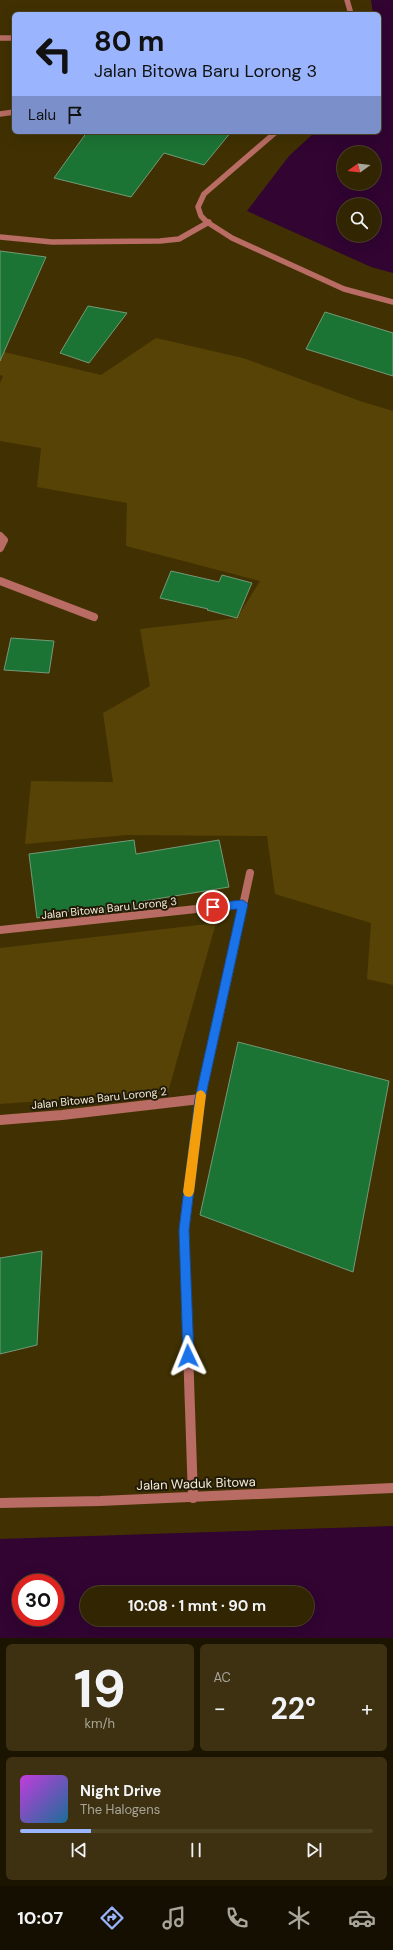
<!DOCTYPE html>
<html lang="id">
<meta charset="utf-8">
<style>
body{margin:0;font-family:"DM Sans",sans-serif;background:#3d3111;color:#f1f3f6;height:100vh;display:flex;flex-direction:column;font-size:15px;white-space:nowrap}
*{box-sizing:border-box;margin:0}
p{font-size:13px;color:#a8a599}
.icon{flex:none;width:22px;height:22px;fill:none;stroke:currentColor;stroke-width:2;stroke-linecap:round;stroke-linejoin:round}
.map{position:relative;height:1638px;overflow:hidden}
.details{display:flex;flex-direction:column;gap:6px;padding:6px;background:#1b1401;flex:1}
.details>*{flex:none}
.banner{position:absolute;left:12px;top:12px;width:369px;height:122px;border-radius:6px;box-shadow:0 4px 16px #0002,0 0 0 1px #4c4224;background:#9ab5fd;color:#111;overflow:hidden}
.needle{width:26px;rotate:255deg}
.tools{position:absolute;left:337px;top:146px;display:grid;gap:8px}
.tools a{display:grid;place-items:center;width:44px;height:44px;border-radius:50%;background:#312502;box-shadow:0 4px 16px #0002,0 0 0 1px #4c4224;font-size:20px}
.speed{position:absolute;left:12px;top:1574px;display:flex;gap:8px;font-size:20px;font-weight:700;text-align:center}
.speed>*{display:grid;place-content:center;width:52px;height:52px;border-radius:50%;background:#312502;box-shadow:0 4px 16px #0002,0 0 0 1px #4c4224;line-height:1}
.speed .limit{border:6px solid #d22;background:#fff;color:#111}
.pin{position:absolute;display:grid;place-items:center;width:34px;height:34px;color:#fff;margin:-17px;border:2px solid #fff;border-radius:50%;box-shadow:0 1px 4px #0007}
.me{position:absolute;width:44px;margin:-22px;rotate:358deg;stroke-linejoin:round;filter:drop-shadow(0 0 3px #0008)}
.turn{display:flex;align-items:center;gap:14px;height:84px;padding:0 16px;font-size:18px}
.turn .icon{width:52px;height:52px;stroke-width:2.5}
.turn b{display:block;font-size:28px;line-height:34px}
.then{display:flex;align-items:center;height:38px;padding:0 16px;background:#0003;gap:8px;font-size:15px}
.big{font-size:30px;font-weight:700;line-height:1.1}
.details .card{flex:1;display:flex;flex-direction:column;justify-content:center;gap:6px;min-width:0;padding:0 14px;border-radius:6px;background:#3d3111}
.details .dial{align-items:center;gap:0}
.dial b{font-size:52px;line-height:1}
.song{display:flex;align-items:center;gap:12px}
.cover{width:48px;height:48px;border-radius:6px;background:linear-gradient(135deg,hsl(290 70% 55%),hsl(200 70% 35%))}
.played{height:4px;border-radius:2px;background:linear-gradient(90deg,#9ab5fd 20%,#4c4224 20%)}
.keys{display:flex;justify-content:space-around;direction:ltr}
.heat{display:flex;justify-content:space-between;align-items:center;font-size:22px;direction:ltr}
.details .tiles{flex:1;display:grid;gap:6px;grid-template-columns:1fr 1fr}
.card:last-child{grid-column:span 2}
.trip{position:absolute;left:80px;top:1586px;width:234px;height:40px;border-radius:20px;background:#312502;box-shadow:0 4px 16px #0002,0 0 0 1px #4c4224;font-weight:700;line-height:40px;text-align:center}
.dock{display:flex;height:64px;justify-content:space-around;align-items:center;background:#140f01;color:#a8a599}
.dock .icon{width:28px;height:28px}
.dock .current{color:#9ab5fd}
.dock b{font-size:18px;color:#f1f3f6}
.map>svg:first-child{display:block}
</style>
<div class="map">
<svg width="393" height="1638" viewBox="0 0 393 1638">
<rect width="100%" height="100%" fill="#413102"/>
<path fill="#574305" d="M156,338L243,358L360,401L393,411V985L367,979L371,923L275,894L267,836L127,835L25,844L31,781L113,782L103,713L150,686L140,629L237,618L260,581L126,546L127,503L37,487L41,448L0,441V383L3,376L0,375V351L101,375Z
M216,923L168,1092L0,1104V948Z"/>
<path fill="#310432" fill-rule="evenodd" d="M371,0H393V273L371,267L247,211L289,156L315,132H379V14H373ZM344,153H374V183H344ZM344,205H374V235H344Z
M393,1526V1638H0V1539ZM21,1583H55V1617H21ZM87,1593H307V1619H87Z"/>
<path fill="#1c7434" stroke="#739978" d="M87,132H231L204,165L164,153L131,197L54,178Z
M0,251L46,257L0,361Z
M88,306L127,313L89,363L60,353Z
M325,312L393,333V376L306,349Z
M171,571L219,582L222,575L252,583L251,585L237,618L207,610L208,609L160,598Z
M11,638L54,641L49,673L4,670Z
M134,840L136,854L219,840L229,887L144,901L146,908L81,916L80,909L37,918L29,854Z
M238,1042L389,1081L353,1272L200,1215Z
M42,1251L37,1345L0,1354V1258Z"/>
<g fill="none" stroke-linecap="round" stroke-linejoin="round">
<path stroke="#b86c63" stroke-width="5.5" d="M347,0L351,14
M0,38H14
M0,114L14,112
M276,132L204,194L198,207L201,216L207,222L232,238L344,289L393,302
M0,237L52,242L160,241L179,239L209,222"/>
<path stroke="#b86c63" stroke-width="8" d="M0,536L4,540L0,548
M0,581L94,617
M0,930L243,904
M235,942L250,873"/>
<path stroke="#b86c63" stroke-width="10" d="M0,1120L62,1115L200,1099
M193,1498L184,1230L200,1099L235,941
M0,1503L100,1501L393,1488"/>
</g>
<path fill="#1a73e8" stroke="#114b97" d="M243,900L248,904L205,1099L189,1230L194,1356L192,1360L188,1362L184,1360L183,1356L179,1230L195,1099L237,909L213,912L208,907L213,903Z"/>
<path fill="#f59e0b" d="M201,1090L204,1092L206,1095L194,1192L192,1196L189,1197L185,1196L183,1192L196,1095L197,1092Z"/>
<g text-anchor="middle" stroke-width="4" stroke-linejoin="round" paint-order="stroke">
<g font-size="11" fill="#f5ecd5" stroke="#211a08">
<text transform="translate(109 908) rotate(-6)" y="4">Jalan Bitowa Baru Lorong 3</text>
<text transform="translate(99 1098) rotate(-6)" y="4">Jalan Bitowa Baru Lorong 2</text>
</g>
<g font-size="13" fill="#f5ecd5" stroke="#211a08">
<text transform="translate(196 1483) rotate(-2)" y="5">Jalan Waduk Bitowa</text>
</g>
</g>
</svg>
<div class="tools">
<a><svg class="needle" viewBox="-14 -14 28 28"><path d="M0-13l5 13h-10z" fill="#e53935"/><path d="M0 13l5-13h-10z" fill="#a8a599"/></svg></a>
<a><svg class="icon" aria-label="search" viewBox="0 0 24 24"><circle cx="10" cy="10" r="6"/><path d="M15 15l6 6"/></svg></a>
</div>
<div class="speed"><div class="limit">30</div></div>
<div class="pin" style="left:213px;top:907px;background:#d93025"><svg class="icon" aria-label="arrive" viewBox="0 0 24 24"><path d="M6 21V4h12l-3 4 3 4H6"/></svg></div>
<svg class="me" style="left:188px;top:1356px" viewBox="-20 -20 40 40"><path d="M0-17L14 15 0 8-14 15z" fill="#1a73e8" stroke="#fff" stroke-width="4"/></svg>
<div class="trip">10:08 · 1 mnt · 90 m</div>
<div class="banner">
<div class="turn"><svg class="icon" aria-label="left" viewBox="0 0 24 24"><path d="M17 20v-9H6M10 6l-5 5 5 5"/></svg><div><b>80 m</b>Jalan Bitowa Baru Lorong 3</div></div>
<div class="then">Lalu<svg class="icon" aria-label="arrive" viewBox="0 0 24 24"><path d="M6 21V4h12l-3 4 3 4H6"/></svg></div>
</div>
</div>
<section class="details">
<div class="tiles">
<div class="card dial"><b>19</b><p>km/h</p></div>
<div class="card"><p>AC</p>
<div class="heat"><a>−</a><b class="big">22°</b><a>+</a></div>
</div>
<div class="card">
<div class="song"><i class="cover"></i><div><b>Night Drive</b><p>The Halogens</p></div></div>
<div class="played"></div>
<div class="keys"><svg class="icon" aria-label="previous" viewBox="0 0 24 24"><path d="M18 5L8 12l10 7zM5 5v14"/></svg><svg class="icon" aria-label="pause" viewBox="0 0 24 24"><path d="M8 5v14M16 5v14"/></svg><svg class="icon" aria-label="next" viewBox="0 0 24 24"><path d="M6 5l10 7-10 7zM19 5v14"/></svg></div>
</div>
</div>
</section>
<nav class="dock">
<b>10:07</b>
<svg class="icon current" aria-label="directions" viewBox="0 0 24 24"><path d="M12 3l9 9-9 9-9-9zM9 14v-3h6M13 9l2 2-2 2"/></svg>
<svg class="icon" aria-label="music" viewBox="0 0 24 24"><path d="M9 18V5l10-2v13"/><circle cx="6" cy="18" r="3"/><circle cx="16" cy="16" r="3"/></svg>
<svg class="icon" aria-label="phone" viewBox="0 0 24 24"><path d="M5 4h4l2 5-3 2q2 4 5 5l2-3 5 2v4C11 20 4 13 5 4z"/></svg>
<svg class="icon" aria-label="climate" viewBox="0 0 24 24"><path d="M12 3v18M4 7l16 10M4 17L20 7"/></svg>
<svg class="icon" aria-label="car" viewBox="0 0 24 24"><path d="M5 17H2v-5l4-1 3-4h7l3 4 3 1v5h-3M9 17h6M6 11h13"/><circle cx="7" cy="17" r="2"/><circle cx="17" cy="17" r="2"/></svg>
</nav>
